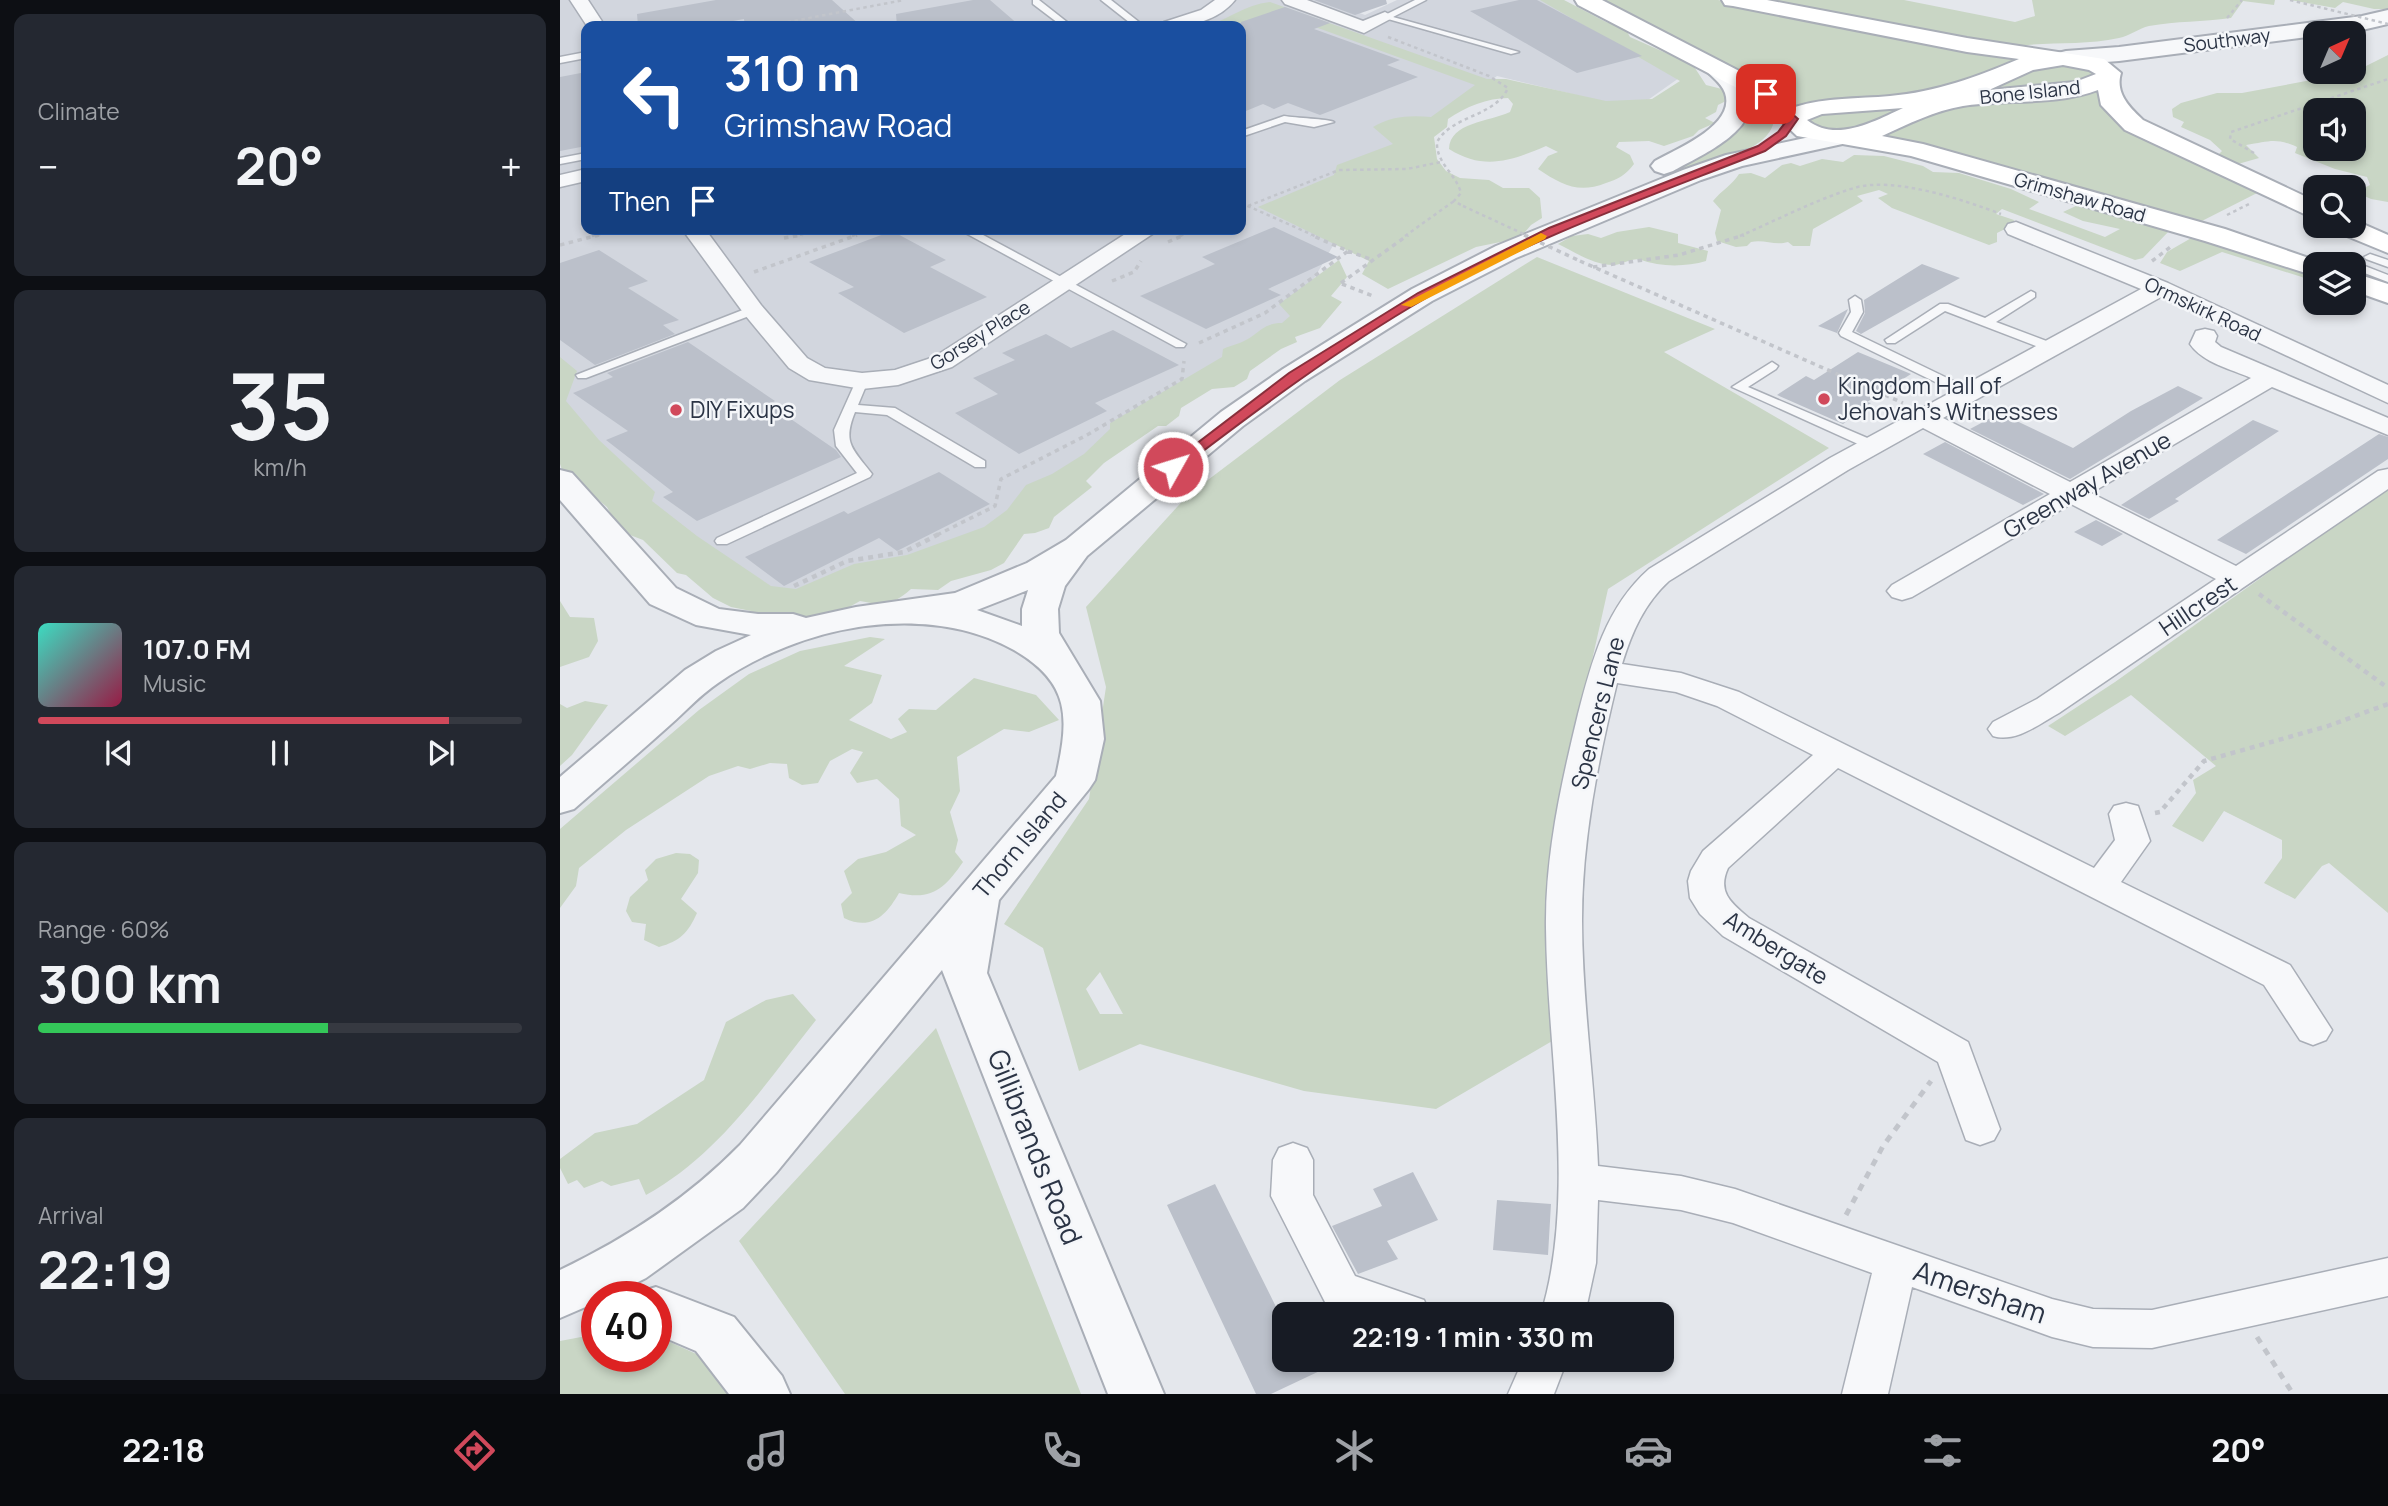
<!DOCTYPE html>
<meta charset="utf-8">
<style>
body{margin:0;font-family:Manrope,sans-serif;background:#242831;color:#f1f3f6;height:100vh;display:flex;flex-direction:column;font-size:26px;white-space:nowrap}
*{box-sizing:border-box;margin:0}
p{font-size:23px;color:#9ea1a6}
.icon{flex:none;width:38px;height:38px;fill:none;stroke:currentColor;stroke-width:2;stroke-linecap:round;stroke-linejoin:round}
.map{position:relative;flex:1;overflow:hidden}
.details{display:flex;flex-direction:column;gap:14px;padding:14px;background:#0d0f14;width:560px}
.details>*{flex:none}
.top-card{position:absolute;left:21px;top:21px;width:665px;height:214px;border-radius:14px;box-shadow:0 4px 10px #0003;background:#1a4fa0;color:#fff;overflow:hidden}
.needle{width:46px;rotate:44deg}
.tools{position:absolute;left:1743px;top:21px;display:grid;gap:14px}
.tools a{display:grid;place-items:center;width:63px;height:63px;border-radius:14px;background:#171b24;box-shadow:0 4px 10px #0003;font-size:35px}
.speed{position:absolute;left:21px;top:1281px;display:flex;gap:14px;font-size:35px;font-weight:700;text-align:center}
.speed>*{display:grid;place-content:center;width:91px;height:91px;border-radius:50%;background:#171b24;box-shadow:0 4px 10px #0003;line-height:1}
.speed .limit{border:10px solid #d22;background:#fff;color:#111}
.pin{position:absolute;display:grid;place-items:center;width:60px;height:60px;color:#fff;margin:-30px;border-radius:14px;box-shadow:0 4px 10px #0006}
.me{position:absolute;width:77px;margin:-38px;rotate:51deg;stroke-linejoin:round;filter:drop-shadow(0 0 5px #0008)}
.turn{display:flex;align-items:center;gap:24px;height:147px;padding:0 28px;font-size:32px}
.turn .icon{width:91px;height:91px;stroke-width:2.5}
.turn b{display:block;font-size:49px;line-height:60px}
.then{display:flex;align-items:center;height:66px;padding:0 28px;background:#0003;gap:14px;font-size:26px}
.big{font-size:52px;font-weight:700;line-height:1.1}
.details .card{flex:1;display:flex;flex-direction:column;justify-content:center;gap:10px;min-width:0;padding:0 24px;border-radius:14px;background:#242831}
.details .dial{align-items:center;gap:0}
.dial b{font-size:91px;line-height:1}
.song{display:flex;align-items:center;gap:21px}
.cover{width:84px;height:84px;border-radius:10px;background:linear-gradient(135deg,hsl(170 70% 55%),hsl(340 70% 35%))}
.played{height:7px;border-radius:4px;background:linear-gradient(90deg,#d1495b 85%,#363941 85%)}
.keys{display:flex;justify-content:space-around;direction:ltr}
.heat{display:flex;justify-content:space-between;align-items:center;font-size:38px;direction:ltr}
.charge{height:10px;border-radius:5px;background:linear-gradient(90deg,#34c759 60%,#363941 0)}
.trip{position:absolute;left:712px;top:1302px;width:402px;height:70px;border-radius:14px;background:#171b24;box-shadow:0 4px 10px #0003;font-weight:700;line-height:70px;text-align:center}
.tabs{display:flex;height:112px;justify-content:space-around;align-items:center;background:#090b0e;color:#9ea1a6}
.tabs .icon{width:49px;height:49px}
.tabs .on{color:#d1495b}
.tabs b{font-size:32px;color:#f1f3f6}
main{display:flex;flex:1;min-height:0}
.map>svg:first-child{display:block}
</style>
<main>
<section class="details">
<div class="card"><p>Climate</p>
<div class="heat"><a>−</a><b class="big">20°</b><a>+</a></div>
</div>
<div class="card dial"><b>35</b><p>km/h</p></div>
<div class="card">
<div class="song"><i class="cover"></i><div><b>107.0 FM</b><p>Music</p></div></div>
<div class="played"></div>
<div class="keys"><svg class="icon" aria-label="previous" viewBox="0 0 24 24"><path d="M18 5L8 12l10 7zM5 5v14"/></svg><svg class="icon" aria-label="pause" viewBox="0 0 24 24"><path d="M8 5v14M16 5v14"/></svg><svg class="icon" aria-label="next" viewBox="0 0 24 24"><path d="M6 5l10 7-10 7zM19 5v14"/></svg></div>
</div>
<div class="card"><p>Range · 60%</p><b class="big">300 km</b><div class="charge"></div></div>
<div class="card"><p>Arrival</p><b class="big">22:19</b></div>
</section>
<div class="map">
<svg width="1828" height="1394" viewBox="0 0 1828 1394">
<rect width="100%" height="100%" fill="#e4e7ec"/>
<path fill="#d2d6de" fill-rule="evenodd" d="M0,0H765L805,15L837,0H1000L1129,71L1075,109L937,76L819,165L723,333L392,565L191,598L0,416ZM26,26H681V229H26Z"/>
<path fill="#c9d6c5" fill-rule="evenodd" d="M980,0H1004L1046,22L1065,28L1070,37L1133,65L1146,85L1162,89L1169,94L1168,100L1158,105L1156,112L1145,118L1155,123L1139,130L1133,136L1104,146L1089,141L1059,142L1056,147L1070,155L1074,164C1066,175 1058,179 1046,183C1018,194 1002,185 978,169L988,156L998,152L986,146C951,161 924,171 889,149C890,122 929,122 950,112L953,104L948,98C928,98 905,107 888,119L887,127L874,137L877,159L886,171L900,178L929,180L943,188H969L980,198L982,218L971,225L960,238L916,247L828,289L802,274L809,261L698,207L774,175L777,165L833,144L813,127C831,116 850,115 871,117L915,85L714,12L670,26H646C670,19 684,5 710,2L927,79H946L1046,101L1092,99L1120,81Z
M1036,0H1158L1467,58L1431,75L1346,97L1234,107Z
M1195,0H1344L1455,22L1475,16L1472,0H1715L1714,5L1683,1L1671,18C1643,22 1616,21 1589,26C1579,28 1570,36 1559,38C1523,46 1486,41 1451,47Z
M1730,0H1828V9H1814L1783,2L1775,8Z
M1828,55V202L1811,199L1796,192L1810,185L1807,177L1775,169L1735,153L1737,147C1715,137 1708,142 1686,145L1699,158L1678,164L1658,155L1662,151L1650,140L1621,127L1624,122L1613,117L1612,109L1621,103L1657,93H1682L1794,72ZM1755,110H1794V149H1755Z
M1497,63L1528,70L1532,74L1531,79L1525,82L1419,92L1460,72Z
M1540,89L1542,97L1701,191L1636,224L1317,137L1381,108Z
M1194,93L1214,115C1217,151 1148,163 1121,172L1111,171L1187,94Z
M1352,105C1316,122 1289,142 1249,123L1248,118L1253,114Z
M1294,155L1324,156L1363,166L1373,172L1399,173L1451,189L1479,202L1469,209L1545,237L1560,229L1523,221L1503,212L1518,205H1528L1610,230L1583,258L1575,260L1442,209L1436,214L1454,220L1453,225L1437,233V242L1429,245L1332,208L1318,198L1328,194L1319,190L1297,196L1303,201L1253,229L1250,246H1233L1228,242C1215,246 1204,239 1191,242L1187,246L1176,247L1157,241L1155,233L1161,210L1153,201C1161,191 1172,185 1179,174L1191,173L1205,178L1222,165L1231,163L1240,166L1262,159L1283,162Z
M1089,227L1118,234V243L1148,251L1146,261C1126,267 1100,267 1081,260C1074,257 1063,264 1055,265C1035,266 1015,252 998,244L1012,236L1028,234L1041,238L1057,232Z
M1633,237L1755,272V287L1742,277L1662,252L1620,271L1600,263L1607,252Z
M977,257L1155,329L1104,352L1269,448L1048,589L994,830L999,1037L876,1109L744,1091L580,1044L519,1071L483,948L444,924L529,799L546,687L526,607L628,495L780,380ZM540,972L563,1014H540L526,989Z
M779,260L787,277L771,296L782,302L760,328L735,337L737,342L721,349L690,371L687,379L674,387L652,389L621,408L619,416L606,426H598L544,463L526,481L532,487L494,517L489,528L475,533L464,534L444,563L431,570L391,581L378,590L351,589C333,605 324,606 300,601L273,616L256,622L196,617L191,611L171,607L153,598L126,575L117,573L83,540L70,535L55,522L47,507L2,470L0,464V357L17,371L6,401L39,440L95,492L92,501L137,536L211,586L236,589L294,564L347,555L424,527L447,510L466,485L492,474L524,454L550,429V423L662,357L663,349C672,345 683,343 691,337C702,329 707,323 722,323L730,316L719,304Z
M1828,487V913L1769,863L1762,866L1735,899L1704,883L1722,858V840L1664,811L1643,842L1612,826L1636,793L1633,780L1656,766L1571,695L1505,736L1488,726L1555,682Z
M0,601L10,617L34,618L38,641L29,657L0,667Z
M310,637L325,639L284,666L322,675L312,703L289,720L331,739L347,732L338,719L349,709L376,710L414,678L476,695L499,720L469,732L444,729L397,757L400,791L390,812L398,840L395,852L403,862C385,888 372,901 339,893C326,916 311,931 284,918L281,904L292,893L284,871L298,859L326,852L356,835L341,826L339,799L317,779L297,783L290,773L303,752L292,749L270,761L258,783L242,785L229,778L227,764L210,763L190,769L178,766L149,776L66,830L19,868L16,886L0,908V829L139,710L189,674L240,651Z
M25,701L48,705L12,755L0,766V704L7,708Z
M116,853L130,854L139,860L138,873L121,899L137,913C128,933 120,941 99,947L84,940L86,924L72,922L66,911L70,897L88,880L85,870L96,859Z
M233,994L256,1020C205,1084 159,1155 86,1195L79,1179L51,1186L42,1181L24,1188L17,1180L8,1184L0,1168V1159L35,1133L77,1124L144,1080L166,1022L206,1000Z
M376,1028L521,1394H285L179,1241Z
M37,1334V1356H96V1337L101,1338L143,1357L178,1394H0V1341Z"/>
<path fill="#bbc0ca" d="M156,0H272L301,26H185L184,19L146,26H78L77,14Z
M413,0H430L460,26H337L336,14Z
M754,0H826L827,4L795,15Z
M959,0H977L1082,56L1017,73L910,11Z
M725,7L770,23L754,29L840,60L827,65L858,77L760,115L728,103L714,109L703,104L681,113V22Z
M26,72V146L0,151V77Z
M714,227L778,257L708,289L721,295L646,329L580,296L655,264L642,257Z
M332,231L386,260L370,267L427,297L344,333L278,293L294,287L249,262Z
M39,250L88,281L68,288L119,320L103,325L115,334L35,365L0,340V263Z
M1362,264L1400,278L1301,334L1296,331L1305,313L1304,300Z
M1288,309L1277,333L1258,326Z
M553,330L619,365L535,403L547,411L459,454L395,413L438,394L413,378L455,360L442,353L486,334L511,348Z
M128,342L215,401L209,404L276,450L281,457L137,521L103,497L113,492L46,440L68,431L13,393L53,377L47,373Z
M1298,352L1351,374L1307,402L1311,403L1283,424L1217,395L1246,376L1254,380Z
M1618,386L1643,398L1510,479L1410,429L1440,413L1513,448L1571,411Z
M1693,420L1719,431L1615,499L1619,501L1589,519L1561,505Z
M1819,434L1828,437V459L1686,554L1657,540Z
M1385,442L1484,494L1463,505L1363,454Z
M379,472L430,504L337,551L319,538L224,586L185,557L284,511L288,514Z
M1536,520L1563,534L1542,546L1514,532Z
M853,1172L878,1220L827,1241L838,1259L798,1274L772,1226L822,1206L813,1189Z
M655,1184L724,1323V1360H783L711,1394H696L607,1205Z
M937,1200L991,1204L988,1255L933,1250Z"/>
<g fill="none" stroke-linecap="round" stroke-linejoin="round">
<g stroke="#a9aeb7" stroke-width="3">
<path id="service" d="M473,0H479L512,26H502L473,4Z
M541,0H551L584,26H574Z
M855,0H866L833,17L959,52L951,54L821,17Z
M26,52V58L0,63V57Z
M724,116C735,118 768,119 774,122L754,127L725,122L681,137V131Z
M26,153V159L0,164V158Z
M398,229H412L626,344L624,347H616Z
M1810,254L1828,260V267L1806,259L1804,257Z
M1797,263L1828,275V282L1794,269L1792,264Z
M1471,291L1475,293V297L1436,322L1497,345V351H1489L1385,311L1335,343H1327L1325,340L1380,304H1388L1425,318Z
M1295,296L1301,300L1303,312L1292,332L1414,391V397H1406L1281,336L1279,333L1291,312L1289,300Z
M193,306L197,307V313L26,378H18L16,375Z
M1212,362L1218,366L1216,369L1188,387L1319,443V449H1309L1172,387Z
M302,377L308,381L298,405L335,408L425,461V467H415L327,415L295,412C282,444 293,449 312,474L310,477L167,544H157L155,541L157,538L297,473L276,446L274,430L296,381Z"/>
</g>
<g stroke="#a9aeb7" stroke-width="3">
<path id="minor" d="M10,0H28L45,26H27Z
M655,0H675C657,22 628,27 601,26L604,22L641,10Z
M722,0H747L803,21L825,12L834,17L804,33L725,4Z
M26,169V181L0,187V175Z
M1456,222L1608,283L1828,385V403L1601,297L1383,418L1510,482L1691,378C1671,369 1643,363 1630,344L1636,331L1645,329L1654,331L1657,336L1655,342L1661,347L1828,418V435L1712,387L1531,493L1676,566L1818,471L1828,469V489L1499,713C1479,724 1456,743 1433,736L1428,729L1433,722L1477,699L1656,579L1511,504L1352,597L1342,600L1332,597L1327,591L1332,585L1490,494L1363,428L1288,470L1109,581C1084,604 1072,632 1062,664L1121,673L1179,692L1534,868L1555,840L1549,814L1554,806L1566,803L1578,806L1590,841L1561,882L1730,965L1772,1030L1766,1040L1753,1045L1740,1040L1704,985L1278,768L1168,868C1157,892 1171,903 1189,918L1408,1042L1440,1129L1434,1140L1420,1145L1406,1140L1378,1062L1163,936L1140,914L1130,898L1128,881L1131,871L1143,851L1253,755L1157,706L1116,692L1057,683C1038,761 1022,840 1022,920C1022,1002 1035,1084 1038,1166L1121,1176L1175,1189L1492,1299L1533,1309L1592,1310L1828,1258V1296L1592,1348L1533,1347L1492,1337L1352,1287L1328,1394H1282L1312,1273L1173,1223L1121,1210L1038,1200L1036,1263L1025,1314H981C1017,1196 987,1051 986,928C985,856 1001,784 1018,714C1032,660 1046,607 1089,569L1270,458L1581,289L1448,234L1445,229L1448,224Z
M122,229H145L201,305L247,358L265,368L302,373L335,370L374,357L573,229H600L392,367L338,385L302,389L249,380L229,368L185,315Z
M733,1143L747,1148L753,1160V1195L795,1276L864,1300L870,1314H797L765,1302L711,1196L713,1160L719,1148Z
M963,1360H1007L994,1394H948Z"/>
</g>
<g stroke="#a9aeb7" stroke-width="4">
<path id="tertiary" d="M1828,10V24L1802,30L1755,33V36L1559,61L1506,65L1498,63L1495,58L1498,53L1506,51L1559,47L1802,16Z
M1155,60C1168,63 1177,74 1184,85C1211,126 1141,155 1113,171L1104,174L1095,171L1091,166L1095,161C1118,148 1176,125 1165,93C1161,82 1150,76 1143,67L1147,62Z
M1278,131L1287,133L1290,138L1287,143L1182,166L1141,180L956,258L872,301L745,381L683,426L527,556L505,586L498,609L499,633L540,701L544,739L535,780L529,789L439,900L427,973L604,1394H548L382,970L216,1173L183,1208L86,1278L48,1297H37V1302L0,1318V1270C67,1238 128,1198 180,1145L496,776C509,718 511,683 454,650C364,600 240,626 158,683C140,695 126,711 110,725C79,753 46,781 14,809L0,813V777L125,670L156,651L191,635L136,625L90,604L0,500V470L12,473L116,588L159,609L198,614H233L246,618L296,607L395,593L467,563L506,540L661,412L723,369L852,289L936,246L1123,170L1166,155ZM468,590L462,609V626L417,610Z
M96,1287L174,1317L222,1376L230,1394H169L136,1351L96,1334V1297H76L77,1293Z"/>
</g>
<g stroke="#a9aeb7" stroke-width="4">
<path id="secondary" d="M1015,0H1042L1214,89L1235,107C1266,97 1298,99 1330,96C1376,92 1417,77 1459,59L1407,52L1173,6L1165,5L1162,0H1207L1407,38L1544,59L1561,73C1555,93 1569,107 1583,120L1755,201V219L1565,130L1541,105L1538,90C1496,106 1447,99 1403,106C1374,111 1348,124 1322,136L1363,144L1665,229L1766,264H1755V276L1645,241L1351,156L1237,136L1198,99L1018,5ZM1503,65L1529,70L1536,74L1515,82L1429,90L1473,70ZM1343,108C1315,121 1276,143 1247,120L1262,114Z
M1794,220L1828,235V253L1777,232L1774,226H1794Z
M1794,273L1828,284V303L1794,291Z"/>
</g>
<path stroke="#c2c5cb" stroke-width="2.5" stroke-dasharray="3.5 3.5" stroke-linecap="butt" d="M1667,18L1682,0
M207,26L344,0
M828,37L929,76L948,88C935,117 892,115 877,142C876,163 896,174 901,193L894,201L903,206
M1694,153L1670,139L1671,132L1828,79
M681,188L687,185
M681,203L755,236
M688,206L779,170L847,169L881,162
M1667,215L1691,203
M32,236L60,229
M233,236L271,229
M292,236L312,229
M620,236L636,229
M845,236L894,201
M1180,236C1217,220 1255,200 1294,188C1333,176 1404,200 1441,214"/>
<path stroke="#c2c5cb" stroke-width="3.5" stroke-dasharray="4.5 4.5" stroke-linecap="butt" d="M224,238L242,235
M608,242L624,235
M0,245L39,235
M788,251L813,260
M1020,261L1343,403
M1592,261L1613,245
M1033,267L1119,255L1184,235
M194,272L297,235
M552,281L574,272L581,261
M781,283L848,235
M782,284L813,296
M639,343L705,313L788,251L751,235
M377,535L435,506L441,479L527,435L622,379L624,361"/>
<path stroke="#c2c5cb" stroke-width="4.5" stroke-dasharray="5 5" stroke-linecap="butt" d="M234,586L287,561L344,552L381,533
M1699,594L1828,688
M1595,813L1600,812L1644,761L1768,726L1828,704"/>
<path stroke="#c2c5cb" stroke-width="5" stroke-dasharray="7 7" stroke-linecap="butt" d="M1286,1215L1323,1146L1371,1081
M1697,1337L1733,1394"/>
<use href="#service" fill="#f7f8fa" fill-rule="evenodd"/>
<use href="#minor" fill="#f7f8fa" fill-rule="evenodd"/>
<use href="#tertiary" fill="#f7f8fa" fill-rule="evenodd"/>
<use href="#secondary" fill="#fff" fill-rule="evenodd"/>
<path stroke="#c2c5cb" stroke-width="2.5" stroke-dasharray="3.5 3.5" stroke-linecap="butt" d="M1730,0L1828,24
M903,206L968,236"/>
<path stroke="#c2c5cb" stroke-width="3.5" stroke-dasharray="4.5 4.5" stroke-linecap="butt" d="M964,235L1020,261"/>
</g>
<path fill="#d1495b" stroke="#882f3b" stroke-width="2" d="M1206,91L1238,119L1226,136L1205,151C1091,196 973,237 866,298C778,349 698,409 618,470L613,471L606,467L729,373L858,293L989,228L1198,146L1218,132L1228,119L1203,96L1201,94Z"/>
<path fill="#f59e0b" d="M981,233L987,236L985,239L851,307L841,305Z"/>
<g fill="#d1495b" stroke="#f4f6f9" stroke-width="2.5">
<circle cx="1264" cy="399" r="7"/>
<circle cx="116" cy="410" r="7"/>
</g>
<g text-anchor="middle" stroke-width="5" stroke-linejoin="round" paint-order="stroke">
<g font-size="19" fill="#2b3445" stroke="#f4f6f9">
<text transform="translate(1667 40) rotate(-7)" y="7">Southway</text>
<text transform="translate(1470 92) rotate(-6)" y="7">Bone Island</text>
<text transform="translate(1520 197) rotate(16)" y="7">Grimshaw Road</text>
<text transform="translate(1643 309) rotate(25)" y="7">Ormskirk Road</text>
<text transform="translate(420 335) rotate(-32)" y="7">Gorsey Place</text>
</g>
<g font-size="23" fill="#2b3445" stroke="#f4f6f9" text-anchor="start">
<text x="1278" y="394">Kingdom Hall of<tspan x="1278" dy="26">Jehovah's Witnesses</tspan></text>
<text x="130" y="418">DIY Fixups</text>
</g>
<g font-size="23" fill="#2b3445" stroke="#f4f6f9">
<text transform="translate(1527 485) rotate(-30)" y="8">Greenway Avenue</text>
<text transform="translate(1638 606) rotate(-34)" y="8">Hillcrest</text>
<text transform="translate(1038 713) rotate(-76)" y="8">Spencers Lane</text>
<text transform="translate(460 845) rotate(-50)" y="8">Thorn Island</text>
<text transform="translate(1216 948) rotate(32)" y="8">Ambergate</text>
</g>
<g font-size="28" fill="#2b3445" stroke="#f4f6f9">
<text transform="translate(475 1147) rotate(68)" y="10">Gillibrands Road</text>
<text transform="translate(1420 1292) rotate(19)" y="10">Amersham</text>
</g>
</g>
</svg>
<div class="tools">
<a><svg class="needle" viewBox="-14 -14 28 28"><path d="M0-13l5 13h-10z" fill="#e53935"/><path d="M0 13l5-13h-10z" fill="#9ea1a6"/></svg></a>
<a><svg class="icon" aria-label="sound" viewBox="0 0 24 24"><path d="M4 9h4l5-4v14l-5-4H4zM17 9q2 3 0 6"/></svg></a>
<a><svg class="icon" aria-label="search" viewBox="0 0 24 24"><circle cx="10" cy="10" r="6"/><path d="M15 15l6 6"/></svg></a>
<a><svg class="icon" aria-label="layers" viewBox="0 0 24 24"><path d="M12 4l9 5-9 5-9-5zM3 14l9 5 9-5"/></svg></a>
</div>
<div class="speed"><div class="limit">40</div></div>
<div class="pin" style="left:1206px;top:94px;background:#d93025"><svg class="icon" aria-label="arrive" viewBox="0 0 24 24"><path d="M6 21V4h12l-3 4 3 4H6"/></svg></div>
<svg class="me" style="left:613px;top:467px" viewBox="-20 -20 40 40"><circle r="17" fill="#d1495b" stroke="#fff" stroke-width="3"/><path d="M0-11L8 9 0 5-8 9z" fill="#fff"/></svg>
<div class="trip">22:19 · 1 min · 330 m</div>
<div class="top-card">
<div class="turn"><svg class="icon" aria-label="left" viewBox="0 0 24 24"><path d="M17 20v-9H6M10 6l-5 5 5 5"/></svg><div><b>310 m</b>Grimshaw Road</div></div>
<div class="then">Then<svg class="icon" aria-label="arrive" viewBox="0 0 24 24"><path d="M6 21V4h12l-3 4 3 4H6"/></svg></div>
</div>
</div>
</main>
<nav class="tabs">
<b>22:18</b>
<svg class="icon on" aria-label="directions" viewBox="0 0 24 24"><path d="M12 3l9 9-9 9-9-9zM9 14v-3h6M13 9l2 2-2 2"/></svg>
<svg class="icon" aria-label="music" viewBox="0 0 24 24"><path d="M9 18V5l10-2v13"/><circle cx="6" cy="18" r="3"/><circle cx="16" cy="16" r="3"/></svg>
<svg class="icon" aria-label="phone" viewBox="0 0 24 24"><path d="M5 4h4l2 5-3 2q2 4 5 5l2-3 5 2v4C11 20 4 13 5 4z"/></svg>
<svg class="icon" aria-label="climate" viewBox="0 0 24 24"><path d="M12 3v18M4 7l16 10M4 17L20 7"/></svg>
<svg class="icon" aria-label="car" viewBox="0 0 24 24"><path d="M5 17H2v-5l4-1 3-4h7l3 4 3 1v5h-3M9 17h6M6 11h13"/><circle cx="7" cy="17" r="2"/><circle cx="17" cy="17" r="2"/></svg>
<svg class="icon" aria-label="filters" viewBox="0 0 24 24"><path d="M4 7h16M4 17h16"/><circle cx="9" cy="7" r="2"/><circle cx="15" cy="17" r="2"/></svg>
<b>20°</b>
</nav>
